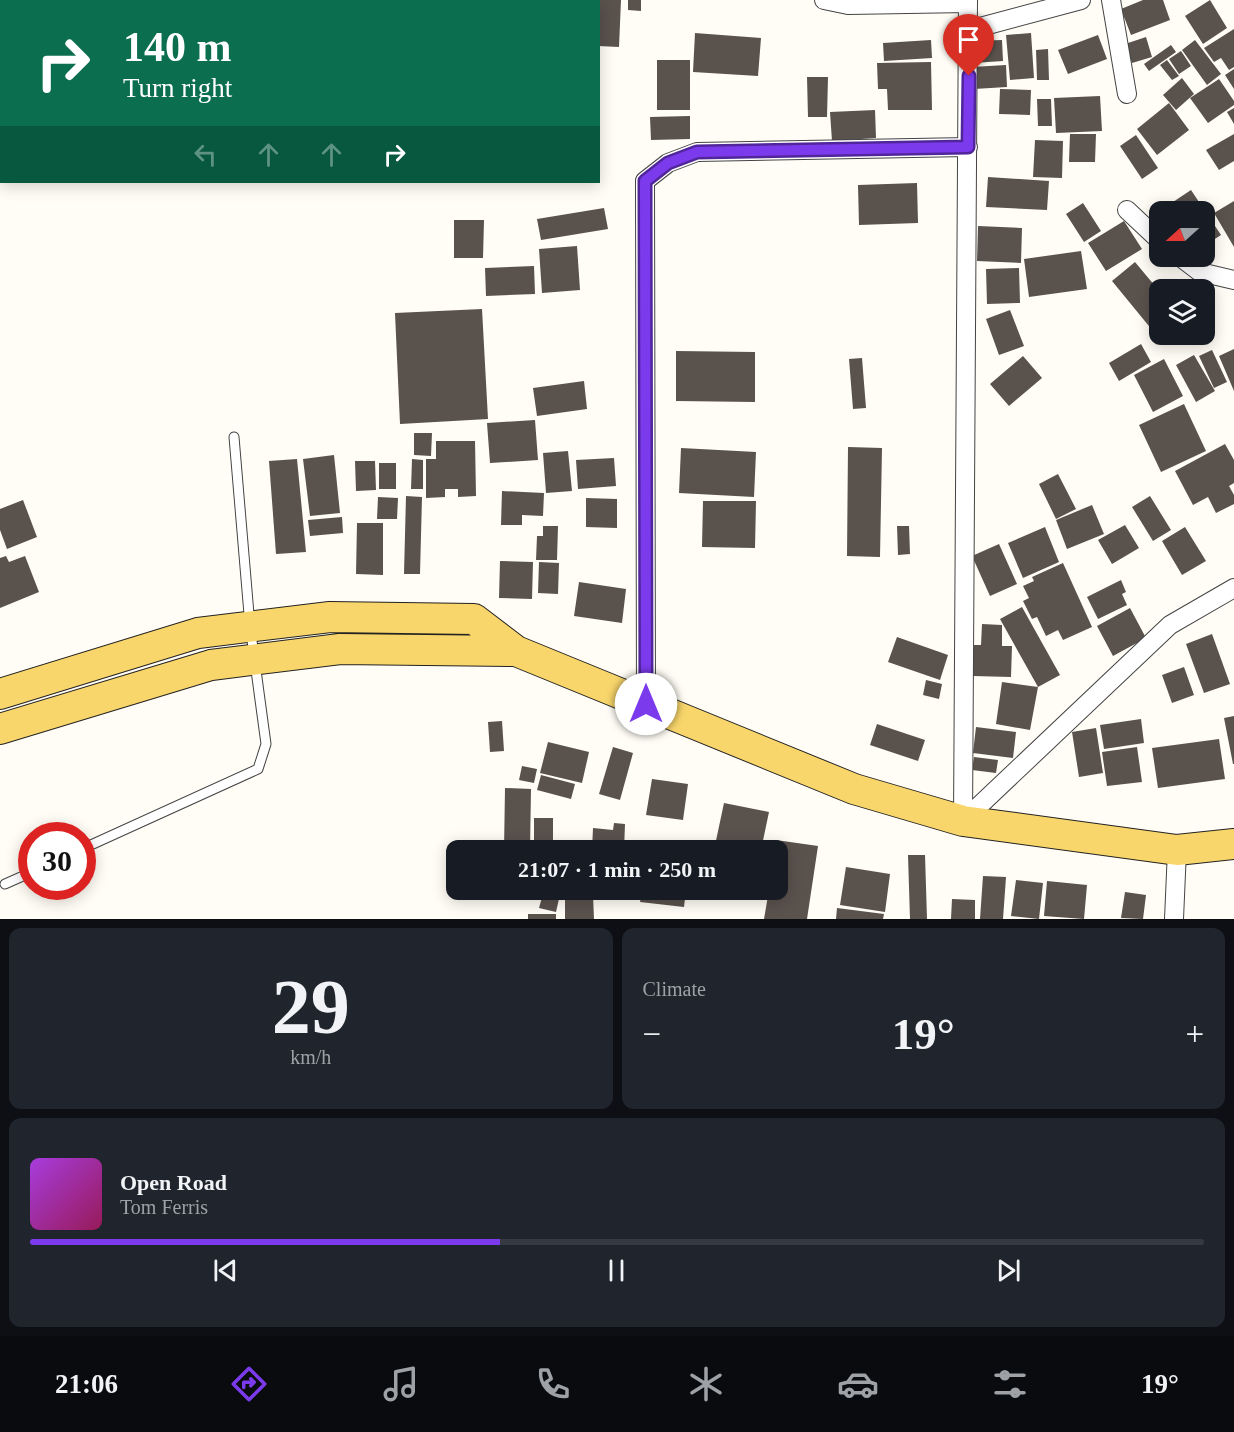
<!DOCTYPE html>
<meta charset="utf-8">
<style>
body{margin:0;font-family:"Times New Roman",serif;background:#20242c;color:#f1f3f6;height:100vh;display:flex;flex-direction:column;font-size:22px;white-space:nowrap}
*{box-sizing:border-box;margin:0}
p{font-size:20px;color:#9ea1a6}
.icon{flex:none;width:33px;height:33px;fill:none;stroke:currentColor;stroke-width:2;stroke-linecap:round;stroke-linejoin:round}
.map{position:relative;height:919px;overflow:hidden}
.details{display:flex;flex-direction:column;gap:9px;padding:9px;background:#0d0f14;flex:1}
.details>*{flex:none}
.banner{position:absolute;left:0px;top:0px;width:600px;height:183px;box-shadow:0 3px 15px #0003;background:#0b6e4f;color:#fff;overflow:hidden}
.needle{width:39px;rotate:249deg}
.fabs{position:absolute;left:1149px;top:201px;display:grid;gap:12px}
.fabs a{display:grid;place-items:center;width:66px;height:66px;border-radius:12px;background:#171b24;box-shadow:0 3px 15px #0003;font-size:30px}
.speed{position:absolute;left:18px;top:822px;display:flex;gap:12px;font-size:30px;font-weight:700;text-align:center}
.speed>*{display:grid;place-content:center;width:78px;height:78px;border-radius:50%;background:#171b24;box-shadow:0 3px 15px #0003;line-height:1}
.speed .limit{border:9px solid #d22;background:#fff;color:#111}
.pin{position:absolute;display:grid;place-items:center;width:51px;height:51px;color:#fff;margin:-62px -26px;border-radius:50% 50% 50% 0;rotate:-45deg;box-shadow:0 0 6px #0007}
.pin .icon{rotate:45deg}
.me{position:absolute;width:66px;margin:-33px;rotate:0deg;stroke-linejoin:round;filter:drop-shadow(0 0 4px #0008)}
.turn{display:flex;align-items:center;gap:21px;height:126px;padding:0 24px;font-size:27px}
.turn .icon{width:78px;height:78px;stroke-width:2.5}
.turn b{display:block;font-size:42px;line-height:51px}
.lanes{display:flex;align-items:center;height:57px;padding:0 24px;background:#0003;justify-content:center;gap:30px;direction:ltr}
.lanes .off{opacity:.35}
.big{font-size:45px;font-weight:600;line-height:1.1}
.details .widget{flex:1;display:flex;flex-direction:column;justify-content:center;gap:9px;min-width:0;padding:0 21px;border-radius:12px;background:#20242c}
.details .dial{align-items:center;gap:0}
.dial b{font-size:78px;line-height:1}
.song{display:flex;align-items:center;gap:18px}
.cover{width:72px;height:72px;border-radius:9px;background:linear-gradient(135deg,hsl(280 70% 55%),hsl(330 70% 35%))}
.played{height:6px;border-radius:3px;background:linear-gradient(90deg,#7c3aed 40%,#363941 40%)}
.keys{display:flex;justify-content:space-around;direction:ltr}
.heat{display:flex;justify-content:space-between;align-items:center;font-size:33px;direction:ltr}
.details .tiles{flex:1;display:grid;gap:9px;grid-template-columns:1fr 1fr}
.widget:last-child{grid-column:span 2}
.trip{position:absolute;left:446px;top:840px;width:342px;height:60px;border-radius:12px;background:#171b24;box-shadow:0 3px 15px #0003;font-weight:600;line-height:60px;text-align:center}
.tab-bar{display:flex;height:96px;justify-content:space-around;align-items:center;background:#090b0e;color:#9ea1a6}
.tab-bar .icon{width:42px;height:42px}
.tab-bar .active{color:#7c3aed}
.tab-bar b{font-size:27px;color:#f1f3f6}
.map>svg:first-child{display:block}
</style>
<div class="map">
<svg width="1234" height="919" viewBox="0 0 1234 919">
<rect width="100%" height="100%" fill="#fffdf5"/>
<path fill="#5a524d" d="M598,0H621L619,47L598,46Z
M628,0H641V11L628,10Z
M1143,0H1163L1170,20L1131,35L1121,9Z
M1210,0L1227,28L1203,44L1185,16Z
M1234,29V67L1229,70L1221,58L1214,62L1204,48Z
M695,33L761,38L758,76L693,72Z
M1031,33L1034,78L1010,80L1006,35Z
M1098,35L1107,59L1068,74L1058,50Z
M1146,37L1152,57L1132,63L1125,44Z
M931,40L932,58L884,61L883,43Z
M1002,40L1003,61L973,63L972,41Z
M1195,40L1221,74L1207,85L1182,50Z
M1171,45L1176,52L1149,71L1144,64Z
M1048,49L1049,80H1037L1036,50Z
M1181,51L1191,66L1179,74L1169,59Z
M657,60H690V110H657Z
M1167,60L1179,76L1172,80L1160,65Z
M931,62L932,110H888L887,89H878L877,63Z
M1006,65L1007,87L974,89L972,67Z
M1234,69V89L1225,75Z
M807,77H828L827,117H808Z
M1182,78L1194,94L1176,110L1163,95Z
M1219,79L1234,101V105L1208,123L1190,98Z
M1000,89L1031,90L1030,115L999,114Z
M1100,96L1102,131L1056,133L1054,98Z
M1037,99H1051L1052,126H1038Z
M1169,103L1189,130L1157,155L1137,129Z
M1234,108V124L1227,112Z
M875,110L876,138L832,141L830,112Z
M690,116V139L651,140L650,117Z
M1070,134H1096L1095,162H1069Z
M1234,134V161L1219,170L1206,150Z
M1136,135L1158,168L1142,179L1120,146Z
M1035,140L1063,141L1062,178L1033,177Z
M988,177L1049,181L1047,210L986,207Z
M917,183L918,223L859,225L858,185Z
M1191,190L1221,235L1204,246V212H1158Z
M1234,201V247L1214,213Z
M1083,203L1101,231L1084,242L1066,214Z
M604,208L608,229L541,240L537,219Z
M454,220H484L483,258H454Z
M1124,221L1142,249L1106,271L1088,243Z
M978,226L1022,228L1021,263L977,261Z
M577,246L580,290L542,293L539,249Z
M1081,251L1087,289L1029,297L1024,259Z
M1135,262L1160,292V325L1153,331L1112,281Z
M534,266L535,294L486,296L485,268Z
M1019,268L1020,303L987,304L986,269Z
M482,309L488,419L400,424L395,313Z
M1010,310L1024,346L999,355L986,319Z
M1141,344L1151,362L1119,381L1109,363Z
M1234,349V391L1219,356Z
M1212,350L1227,382L1214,388L1199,356Z
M676,351L755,352V402L676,401Z
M1194,355L1215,391L1196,402L1176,365Z
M1023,356L1042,378L1009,406L990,384Z
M862,358L866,408L853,409L849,359Z
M1164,359L1183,396L1153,412L1134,375Z
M584,381L587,409L537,416L533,388Z
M1184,404L1206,451L1161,472L1139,425Z
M535,420L538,460L490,463L487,423Z
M414,433H432L431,456L414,455Z
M436,441H475L476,496L458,497V489H445V497L426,498V459H436Z
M1225,444L1234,460V483L1229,486L1234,495V504L1216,513L1208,497L1193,505L1175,471Z
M848,447L882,448L880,557L847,556Z
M681,448L756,452L754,497L679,493Z
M568,451L572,491L546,493L543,453Z
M334,455L340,513L310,516L303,459Z
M614,458L616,486L578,489L576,460Z
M297,459L306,552L276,554L269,461Z
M412,459L423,460V489H411Z
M355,461H375L376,490L356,491Z
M379,463H396V489H379Z
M1058,474L1076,509L1056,519L1039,484Z
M502,491L544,493L543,516L522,515V525H501Z
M406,496L422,497L420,574H404Z
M1150,496L1171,530L1153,541L1132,507Z
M378,497L398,498L397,519H377Z
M586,498L617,499V528L586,527Z
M23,500L37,537L7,549L0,530V509Z
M703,501H756L755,548L702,547Z
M1092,505L1104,534L1067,549L1056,520Z
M342,517L343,533L310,536L308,520Z
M357,523H383V575L356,574Z
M1125,525L1139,548L1112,564L1098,540Z
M543,526H558L557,560H536L537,536H543Z
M897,526H909L910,554L898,555Z
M1045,527L1059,562L1023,578L1008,543Z
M1185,527L1206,561L1182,575L1162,541Z
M999,544L1017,584L990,596L972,556Z
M6,556L9,562L25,556L39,592L0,608V558Z
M500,561L533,562L532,599L499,598Z
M539,562L559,563L558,594L538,593Z
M1063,563L1092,627L1063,640L1058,630L1046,636L1037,617L1032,619L1023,601L1029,598L1023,586L1034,581L1032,577Z
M1121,580L1126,592L1122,594L1127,605L1098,619L1087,597Z
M579,582L626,589L622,623L574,616Z
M1022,607L1060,675L1038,687L1000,619Z
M1130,608L1146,638L1113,656L1097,626Z
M982,624L1002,625V646H1012L1011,677L973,676L974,645H981Z
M1212,634L1230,684L1204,693L1186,644Z
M897,637L948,655L940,680L888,662Z
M1184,667L1194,695L1172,703L1162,675Z
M926,680L942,684L939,699L923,695Z
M1002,682L1038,687L1030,730L996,724Z
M1234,716V764H1233L1224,718Z
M1141,719L1144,743L1104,749L1100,725Z
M502,721L504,751L490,752L488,722Z
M877,724L925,740L918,761L870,745Z
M976,727L1016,732L1013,758L973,753Z
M1096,728L1103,773L1079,777L1072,732Z
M1219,739L1225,779L1158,788L1152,748Z
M548,742L589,752L582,783L540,773Z
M613,747L633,753L620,800L599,794Z
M1137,747L1142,782L1107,786L1102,752Z
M974,757L998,760L996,773L972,770Z
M522,766L537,769L534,783L519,780Z
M541,775L575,784L571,799L537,790Z
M652,779L688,784L683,820L646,815Z
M505,788L531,789L530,850H504Z
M724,803L769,812L761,850H714Z
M534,818H553V843H534Z
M614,823L625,824L624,850H592L593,828L613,830Z
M776,840L818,846L807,919H764L769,890H777Z
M646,845L681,849V850H645Z
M908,855H925L927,919H910Z
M846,867L890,874L885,912L840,905Z
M983,876L1006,877L1003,919H980Z
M1016,880L1043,883L1039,919L1011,916Z
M1047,881L1087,885L1084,919L1044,916Z
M544,890H561L556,912L539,908Z
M587,890H610L609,893Z
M642,890H686L684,907L640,902Z
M1125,892L1146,895L1143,919L1121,918Z
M565,895H593L594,919H565Z
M952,899L975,900V919H951Z
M837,908L884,914L883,919H836Z
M528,914H556V919H528Z"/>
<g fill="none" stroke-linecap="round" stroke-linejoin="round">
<g stroke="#444" stroke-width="11">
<path id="lane" d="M82,849L258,769L266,744L250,626L234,437
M5,884L32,872"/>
</g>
<g stroke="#444" stroke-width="20">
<path id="street" d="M824,0L848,5L968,3
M968,0L963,821L1170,625L1234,588
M1111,0L1127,94
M285,2L289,0
M969,30L1081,0
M0,135L2,134
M1127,210L1160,241
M1179,256L1200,272L1234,280
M646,704L645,181L668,163L697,152L968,147
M1174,919L1177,850"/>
</g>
<g stroke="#222" stroke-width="32">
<path id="primary" d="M0,694L198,633L330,617L474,619L516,651L854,789L963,821L1177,850L1234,844
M0,729L211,665L340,649L516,651"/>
</g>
<use href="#lane" stroke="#fff" stroke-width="9"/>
<use href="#street" stroke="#fff" stroke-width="18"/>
<use href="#primary" stroke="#f9d66b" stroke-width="30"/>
</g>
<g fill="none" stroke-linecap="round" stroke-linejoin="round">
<g stroke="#51269a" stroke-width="15">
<path id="route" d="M646,704L645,181L668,163L697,152L968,147L969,76"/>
</g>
<use href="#route" stroke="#7c3aed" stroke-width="10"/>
</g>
</svg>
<div class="fabs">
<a><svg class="needle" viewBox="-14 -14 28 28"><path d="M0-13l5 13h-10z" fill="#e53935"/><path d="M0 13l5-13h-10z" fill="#9ea1a6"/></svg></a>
<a><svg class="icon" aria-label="layers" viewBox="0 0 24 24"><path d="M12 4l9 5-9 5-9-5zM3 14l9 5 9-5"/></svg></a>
</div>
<div class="speed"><div class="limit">30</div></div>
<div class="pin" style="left:969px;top:76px;background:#d93025"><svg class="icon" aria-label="arrive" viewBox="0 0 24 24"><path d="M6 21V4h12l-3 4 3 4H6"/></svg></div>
<svg class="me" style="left:646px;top:704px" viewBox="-20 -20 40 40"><circle r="19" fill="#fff"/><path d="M0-13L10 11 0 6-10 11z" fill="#7c3aed"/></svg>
<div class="trip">21:07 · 1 min · 250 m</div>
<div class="banner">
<div class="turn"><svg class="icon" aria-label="right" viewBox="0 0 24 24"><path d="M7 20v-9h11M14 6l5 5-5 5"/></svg><div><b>140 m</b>Turn right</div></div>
<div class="lanes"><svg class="icon off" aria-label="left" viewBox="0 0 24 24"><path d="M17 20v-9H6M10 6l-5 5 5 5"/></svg><svg class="icon off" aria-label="ahead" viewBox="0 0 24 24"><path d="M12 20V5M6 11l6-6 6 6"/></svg><svg class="icon off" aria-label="ahead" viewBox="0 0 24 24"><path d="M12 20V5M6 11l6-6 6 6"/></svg><svg class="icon" aria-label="right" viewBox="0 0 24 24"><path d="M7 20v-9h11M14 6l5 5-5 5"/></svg></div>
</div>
</div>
<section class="details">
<div class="tiles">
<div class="widget dial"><b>29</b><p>km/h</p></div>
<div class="widget"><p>Climate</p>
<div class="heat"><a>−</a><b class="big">19°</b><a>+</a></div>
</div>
<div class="widget">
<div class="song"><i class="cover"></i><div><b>Open Road</b><p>Tom Ferris</p></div></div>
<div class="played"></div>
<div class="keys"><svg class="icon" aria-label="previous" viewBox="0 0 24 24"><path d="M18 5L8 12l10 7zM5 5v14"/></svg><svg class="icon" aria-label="pause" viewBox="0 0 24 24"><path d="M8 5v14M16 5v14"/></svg><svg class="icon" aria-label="next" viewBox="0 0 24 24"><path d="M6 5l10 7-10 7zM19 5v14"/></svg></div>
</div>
</div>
</section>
<nav class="tab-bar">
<b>21:06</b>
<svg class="icon active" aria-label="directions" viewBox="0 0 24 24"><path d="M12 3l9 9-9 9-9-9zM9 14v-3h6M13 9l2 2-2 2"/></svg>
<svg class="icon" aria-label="music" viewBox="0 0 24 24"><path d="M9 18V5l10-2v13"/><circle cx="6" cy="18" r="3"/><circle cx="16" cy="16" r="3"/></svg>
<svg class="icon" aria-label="phone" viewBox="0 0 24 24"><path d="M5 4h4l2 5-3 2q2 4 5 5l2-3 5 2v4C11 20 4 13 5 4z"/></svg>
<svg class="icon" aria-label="climate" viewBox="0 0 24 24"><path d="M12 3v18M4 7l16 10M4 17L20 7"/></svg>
<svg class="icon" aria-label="car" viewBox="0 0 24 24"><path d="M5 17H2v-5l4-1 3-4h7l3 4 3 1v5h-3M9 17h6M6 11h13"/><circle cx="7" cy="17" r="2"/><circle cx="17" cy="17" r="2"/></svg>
<svg class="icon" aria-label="filters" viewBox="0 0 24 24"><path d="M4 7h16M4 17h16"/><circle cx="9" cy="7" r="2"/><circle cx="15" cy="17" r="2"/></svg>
<b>19°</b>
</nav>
